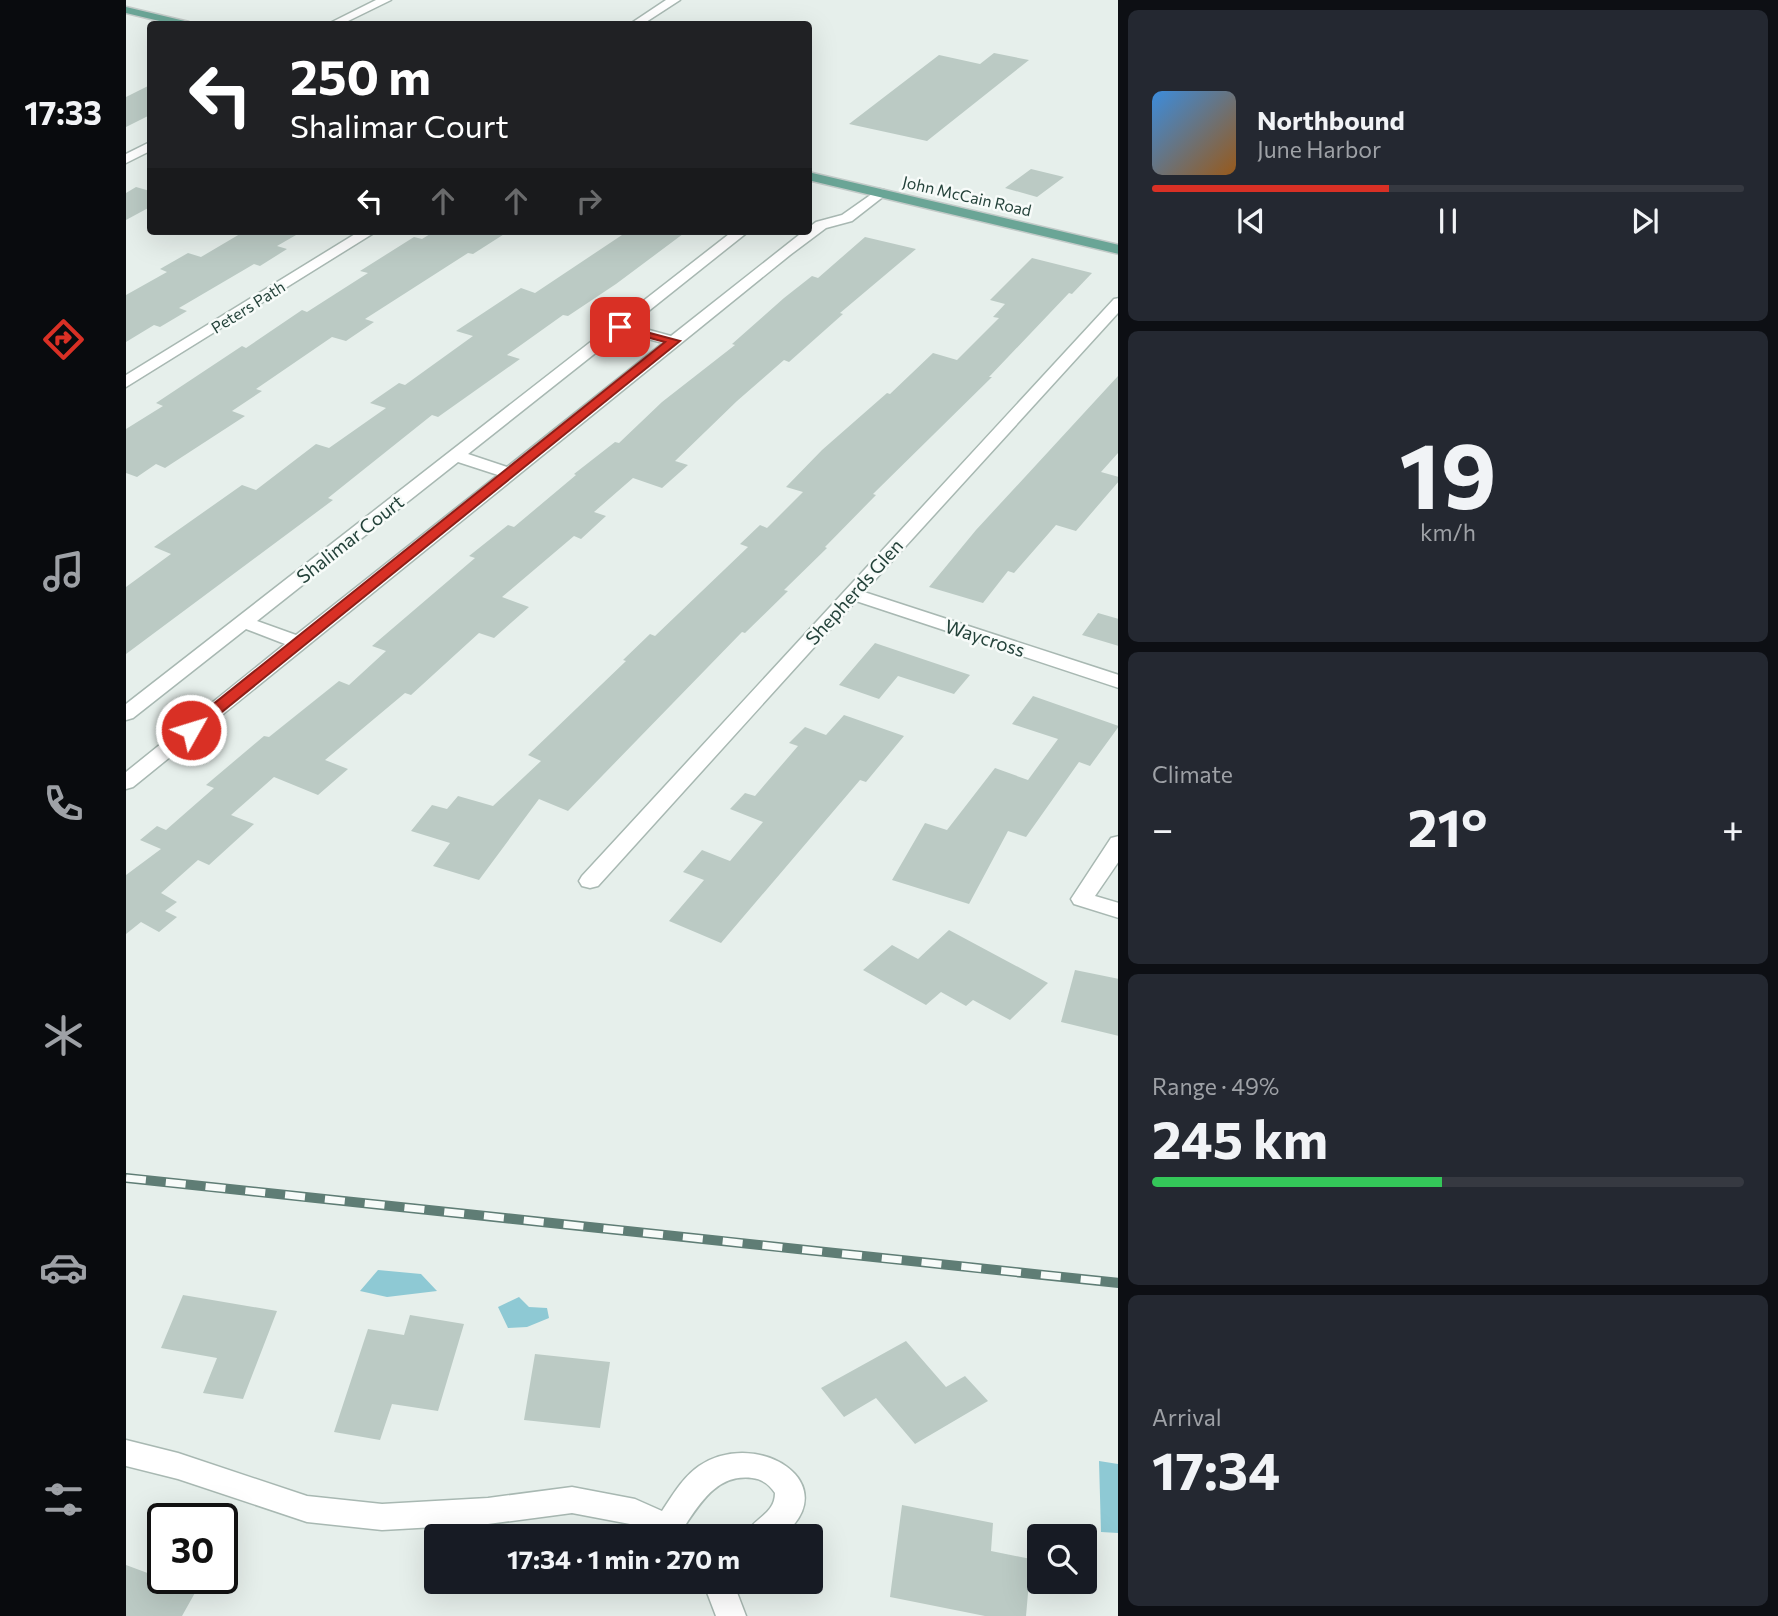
<!DOCTYPE html>
<meta charset="utf-8">
<style>
body{margin:0;font-family:Commissioner,sans-serif;background:#242831;color:#f1f3f6;height:100vh;display:flex;flex-direction:column;font-size:26px;white-space:nowrap}
*{box-sizing:border-box;margin:0}
p{font-size:23px;color:#9ea1a6}
.icon{flex:none;width:38px;height:38px;fill:none;stroke:currentColor;stroke-width:2;stroke-linecap:round;stroke-linejoin:round}
.map{position:relative;flex:1;overflow:hidden}
.details{display:flex;flex-direction:column;gap:10px;padding:10px;background:#0d0f14;width:660px}
.details>*{flex:none}
.hud{position:absolute;left:21px;top:21px;width:665px;height:214px;border-radius:7px;box-shadow:0 7px 28px #0002;background:#202124;color:#fff;overflow:hidden}
.buttons{position:absolute;left:901px;top:1524px;display:grid;gap:14px}
.buttons a{display:grid;place-items:center;width:70px;height:70px;border-radius:7px;background:#171b24;box-shadow:0 7px 28px #0002;font-size:35px}
.speed{position:absolute;left:21px;top:1503px;display:flex;gap:14px;font-size:35px;font-weight:700;text-align:center}
.speed>*{display:grid;place-content:center;width:91px;height:91px;border-radius:50%;background:#171b24;box-shadow:0 7px 28px #0002;line-height:1}
.speed .limit{border:4px solid #111;border-radius:10px;background:#fff;color:#111}
.pin{position:absolute;display:grid;place-items:center;width:60px;height:60px;color:#fff;margin:-30px;border-radius:14px;box-shadow:0 4px 10px #0006}
.me{position:absolute;width:77px;margin:-38px;rotate:51deg;stroke-linejoin:round;filter:drop-shadow(0 0 5px #0008)}
.turn{display:flex;align-items:center;gap:24px;height:147px;padding:0 28px;font-size:32px}
.turn .icon{width:91px;height:91px;stroke-width:2.5}
.turn b{display:block;font-size:49px;line-height:60px}
.lanes{display:flex;align-items:center;height:66px;padding:0 28px;background:#0003;justify-content:center;gap:35px;direction:ltr}
.lanes .off{opacity:.35}
.big{font-size:52px;font-weight:700;line-height:1.1}
.details .widget{flex:1;display:flex;flex-direction:column;justify-content:center;gap:10px;min-width:0;padding:0 24px;border-radius:10px;background:#242831}
.details .dial{align-items:center;gap:0}
.dial b{font-size:91px;line-height:1}
.song{display:flex;align-items:center;gap:21px}
.cover{width:84px;height:84px;border-radius:10px;background:linear-gradient(135deg,hsl(210 70% 55%),hsl(30 70% 35%))}
.played{height:7px;border-radius:4px;background:linear-gradient(90deg,#d93025 40%,#363941 40%)}
.keys{display:flex;justify-content:space-around;direction:ltr}
.heat{display:flex;justify-content:space-between;align-items:center;font-size:38px;direction:ltr}
.charge{height:10px;border-radius:5px;background:linear-gradient(90deg,#34c759 49%,#363941 0)}
.trip{position:absolute;left:298px;top:1524px;width:399px;height:70px;border-radius:7px;background:#171b24;box-shadow:0 7px 28px #0002;font-weight:700;line-height:70px;text-align:center}
main{display:flex;flex:1;min-height:0}
.menu{display:flex;flex-direction:column;width:126px;justify-content:space-around;align-items:center;background:#090b0e;color:#9ea1a6}
.menu .icon{width:49px;height:49px}
.menu .on{color:#d93025}
.menu b{font-size:32px;color:#f1f3f6}
.map>svg:first-child{display:block}
</style>
<main>
<nav class="menu">
<b>17:33</b>
<svg class="icon on" aria-label="directions" viewBox="0 0 24 24"><path d="M12 3l9 9-9 9-9-9zM9 14v-3h6M13 9l2 2-2 2"/></svg>
<svg class="icon" aria-label="music" viewBox="0 0 24 24"><path d="M9 18V5l10-2v13"/><circle cx="6" cy="18" r="3"/><circle cx="16" cy="16" r="3"/></svg>
<svg class="icon" aria-label="phone" viewBox="0 0 24 24"><path d="M5 4h4l2 5-3 2q2 4 5 5l2-3 5 2v4C11 20 4 13 5 4z"/></svg>
<svg class="icon" aria-label="climate" viewBox="0 0 24 24"><path d="M12 3v18M4 7l16 10M4 17L20 7"/></svg>
<svg class="icon" aria-label="car" viewBox="0 0 24 24"><path d="M5 17H2v-5l4-1 3-4h7l3 4 3 1v5h-3M9 17h6M6 11h13"/><circle cx="7" cy="17" r="2"/><circle cx="17" cy="17" r="2"/></svg>
<svg class="icon" aria-label="filters" viewBox="0 0 24 24"><path d="M4 7h16M4 17h16"/><circle cx="9" cy="7" r="2"/><circle cx="15" cy="17" r="2"/></svg>
</nav>
<div class="map">
<svg width="993" height="1616" viewBox="0 0 993 1616">
<rect width="100%" height="100%" fill="#e6efeb"/>
<path fill="#8ec9d4" d="M252,1270L295,1274L311,1291L261,1297L234,1291Z
M393,1297L403,1307L421,1308L423,1318L401,1327L382,1328L372,1307Z
M973,1461L992,1464V1533L975,1532Z"/>
<path fill="#bbcac4" d="M868,53L903,60L801,141L723,124L813,55L854,64Z
M24,85V115L0,127V97Z
M905,169L938,177L911,197L879,188Z
M10,187L24,191V207L0,220V193Z
M119,231H177L151,246L161,249L134,266L128,264L53,308L61,311L34,327L28,325L0,342V295L41,272L34,269L62,253L75,257Z
M309,231H383L347,254L342,253L239,319L248,322L220,341L206,337L130,389L136,391L106,411L119,416L39,468L30,464L11,477L0,473V429L37,406L30,403L116,346L120,348L176,310L181,312L242,273L234,271L288,237L296,239Z
M502,231H561L490,284L442,316L437,315L381,355L394,359L312,417L306,415L202,498L207,500L0,654V587L45,554L28,547L116,485L130,490L190,444L203,448L260,408L244,403L273,383L279,385L347,336L330,331L395,288L409,293Z
M739,237L790,249L714,313L717,314L663,362L658,360L611,401L549,461L562,465L536,488L507,478L468,512L480,516L455,539L448,536L376,597L403,607L368,638L353,633L285,695L279,693L199,760L222,769L192,795L148,777L105,815L128,824L83,865L72,860L35,893L51,902L39,911L51,917L33,932L15,922L0,934V875L35,849L14,840L31,826L40,830L88,788L80,785L138,736L143,737L213,681L223,685L260,651L246,646L349,558L343,556L382,525L388,527L450,475L448,474L489,442L493,443L536,402L609,345L606,344L658,298L686,276L692,278Z
M906,258L966,273L946,294L943,293L863,377H866L747,494L750,495L699,547L701,548L658,590L662,591L619,633L616,632L442,811L413,799L353,880L307,866L324,843L285,831L306,805L321,809L332,796L367,806L415,761L402,755L500,661L497,660L524,634L529,636L622,547L614,544L634,525L641,528L677,492L660,487L696,450L761,393L764,394L807,353L831,360L873,318L867,317L879,304L864,300Z
M993,375V452L975,472L993,477V481L950,531L930,525L888,573L882,571L857,603L803,587L850,530Z
M972,613L993,619V646L956,635Z
M749,643L844,675L828,694L772,676L753,699L713,685Z
M907,696L993,726L964,766L953,762L900,837L882,831L843,904L766,880L799,823L821,830L869,768L902,780L932,739L886,724Z
M718,715L778,736L740,782L734,780L595,943L543,921L578,880L557,872L576,850L604,861L637,822L604,809L619,793L629,796L672,746L663,743L679,727L700,735Z
M823,930L922,983L884,1020L847,1000L840,1006L815,992L800,1005L737,970L766,945L792,959Z
M949,970L993,979V1036L935,1022Z
M57,1295L151,1311L117,1399L77,1393L91,1358L35,1348Z
M284,1315L338,1324L312,1411L266,1404L254,1440L208,1432L242,1329L278,1335Z
M780,1341L820,1387L839,1376L862,1401L789,1444L750,1398L718,1417L695,1388Z
M409,1354L484,1362L474,1428L398,1420Z
M776,1505L867,1523L865,1551L905,1559L900,1616H859L764,1597Z
M0,1565L70,1591L56,1616H0Z"/>
<g fill="none" stroke-linecap="round" stroke-linejoin="round">
<g stroke="#a8b8b2" stroke-width="3">
<path id="minor" d="M250,0H265L216,24H202Z
M540,0H554L517,24H504Z
M24,142V151L0,163V154Z
M753,189L758,190V196L726,221L700,228L664,255L7,787L0,789V772L159,644L120,629L7,718L0,720V704L607,231H623L505,325L545,336L678,231H682V228L690,222L716,215ZM496,332L537,343L381,467L342,454ZM332,462L372,475L170,635L131,621Z
M234,231H251L0,387V375Z
M993,298V312L738,592L993,675V688L730,601L472,886L464,888L456,886L453,881L456,876L988,299Z
M993,836V861L969,896L993,903V918L948,904L945,899L985,838Z
M0,1440L52,1453L181,1496L256,1504L362,1498L446,1487L509,1499L536,1511C546,1496 557,1477 573,1466C632,1427 721,1484 656,1536H619C626,1518 649,1515 649,1493C644,1485 636,1479 626,1478C593,1474 576,1500 560,1524L564,1527L569,1536H527L504,1524L446,1513L362,1524L256,1530L181,1522L52,1479L0,1466Z
M577,1582H607L620,1616H590Z"/>
</g>
<g stroke="#c2cac8" stroke-width="3">
<path id="major" d="M0,7L63,22L65,24H46L0,13Z
M682,172L993,245V254L682,180Z"/>
</g>
<use href="#minor" fill="#fff" fill-rule="evenodd"/>
<use href="#major" fill="#6aa596" fill-rule="evenodd"/>
<g stroke="#5f7d75" stroke-width="10">
<path id="rail" d="M0,1178L993,1283"/>
</g>
<use href="#rail" stroke="#f7fbf9" stroke-width="7" stroke-dasharray="20" stroke-linecap="butt"/>
</g>
<path fill="#d93025" stroke="#8d1f18" stroke-width="2" d="M490,324L554,341L70,733H60L57,730L60,726L539,342L490,329Z"/>
<g text-anchor="middle" stroke-width="5" stroke-linejoin="round" paint-order="stroke">
<g font-size="16" fill="#24423a" stroke="#f7fbf9">
<text transform="translate(841 196) rotate(13)" y="6">John McCain Road</text>
<text transform="translate(122 307) rotate(-32)" y="6">Peters Path</text>
</g>
<g font-size="19" fill="#24423a" stroke="#f7fbf9">
<text transform="translate(224 539) rotate(-38)" y="7">Shalimar Court</text>
<text transform="translate(728 592) rotate(-48)" y="7">Shepherds Glen</text>
<text transform="translate(859 638) rotate(18)" y="7">Waycross</text>
</g>
</g>
</svg>
<div class="buttons">
<a><svg class="icon" aria-label="search" viewBox="0 0 24 24"><circle cx="10" cy="10" r="6"/><path d="M15 15l6 6"/></svg></a>
</div>
<div class="speed"><div class="limit">30</div></div>
<div class="pin" style="left:494px;top:327px;background:#d93025"><svg class="icon" aria-label="arrive" viewBox="0 0 24 24"><path d="M6 21V4h12l-3 4 3 4H6"/></svg></div>
<svg class="me" style="left:65px;top:730px" viewBox="-20 -20 40 40"><circle r="17" fill="#d93025" stroke="#fff" stroke-width="3"/><path d="M0-11L8 9 0 5-8 9z" fill="#fff"/></svg>
<div class="trip">17:34 · 1 min · 270 m</div>
<div class="hud">
<div class="turn"><svg class="icon" aria-label="left" viewBox="0 0 24 24"><path d="M17 20v-9H6M10 6l-5 5 5 5"/></svg><div><b>250 m</b>Shalimar Court</div></div>
<div class="lanes"><svg class="icon" aria-label="left" viewBox="0 0 24 24"><path d="M17 20v-9H6M10 6l-5 5 5 5"/></svg><svg class="icon off" aria-label="ahead" viewBox="0 0 24 24"><path d="M12 20V5M6 11l6-6 6 6"/></svg><svg class="icon off" aria-label="ahead" viewBox="0 0 24 24"><path d="M12 20V5M6 11l6-6 6 6"/></svg><svg class="icon off" aria-label="right" viewBox="0 0 24 24"><path d="M7 20v-9h11M14 6l5 5-5 5"/></svg></div>
</div>
</div>
<section class="details">
<div class="widget">
<div class="song"><i class="cover"></i><div><b>Northbound</b><p>June Harbor</p></div></div>
<div class="played"></div>
<div class="keys"><svg class="icon" aria-label="previous" viewBox="0 0 24 24"><path d="M18 5L8 12l10 7zM5 5v14"/></svg><svg class="icon" aria-label="pause" viewBox="0 0 24 24"><path d="M8 5v14M16 5v14"/></svg><svg class="icon" aria-label="next" viewBox="0 0 24 24"><path d="M6 5l10 7-10 7zM19 5v14"/></svg></div>
</div>
<div class="widget dial"><b>19</b><p>km/h</p></div>
<div class="widget"><p>Climate</p>
<div class="heat"><a>−</a><b class="big">21°</b><a>+</a></div>
</div>
<div class="widget"><p>Range · 49%</p><b class="big">245 km</b><div class="charge"></div></div>
<div class="widget"><p>Arrival</p><b class="big">17:34</b></div>
</section>
</main>
